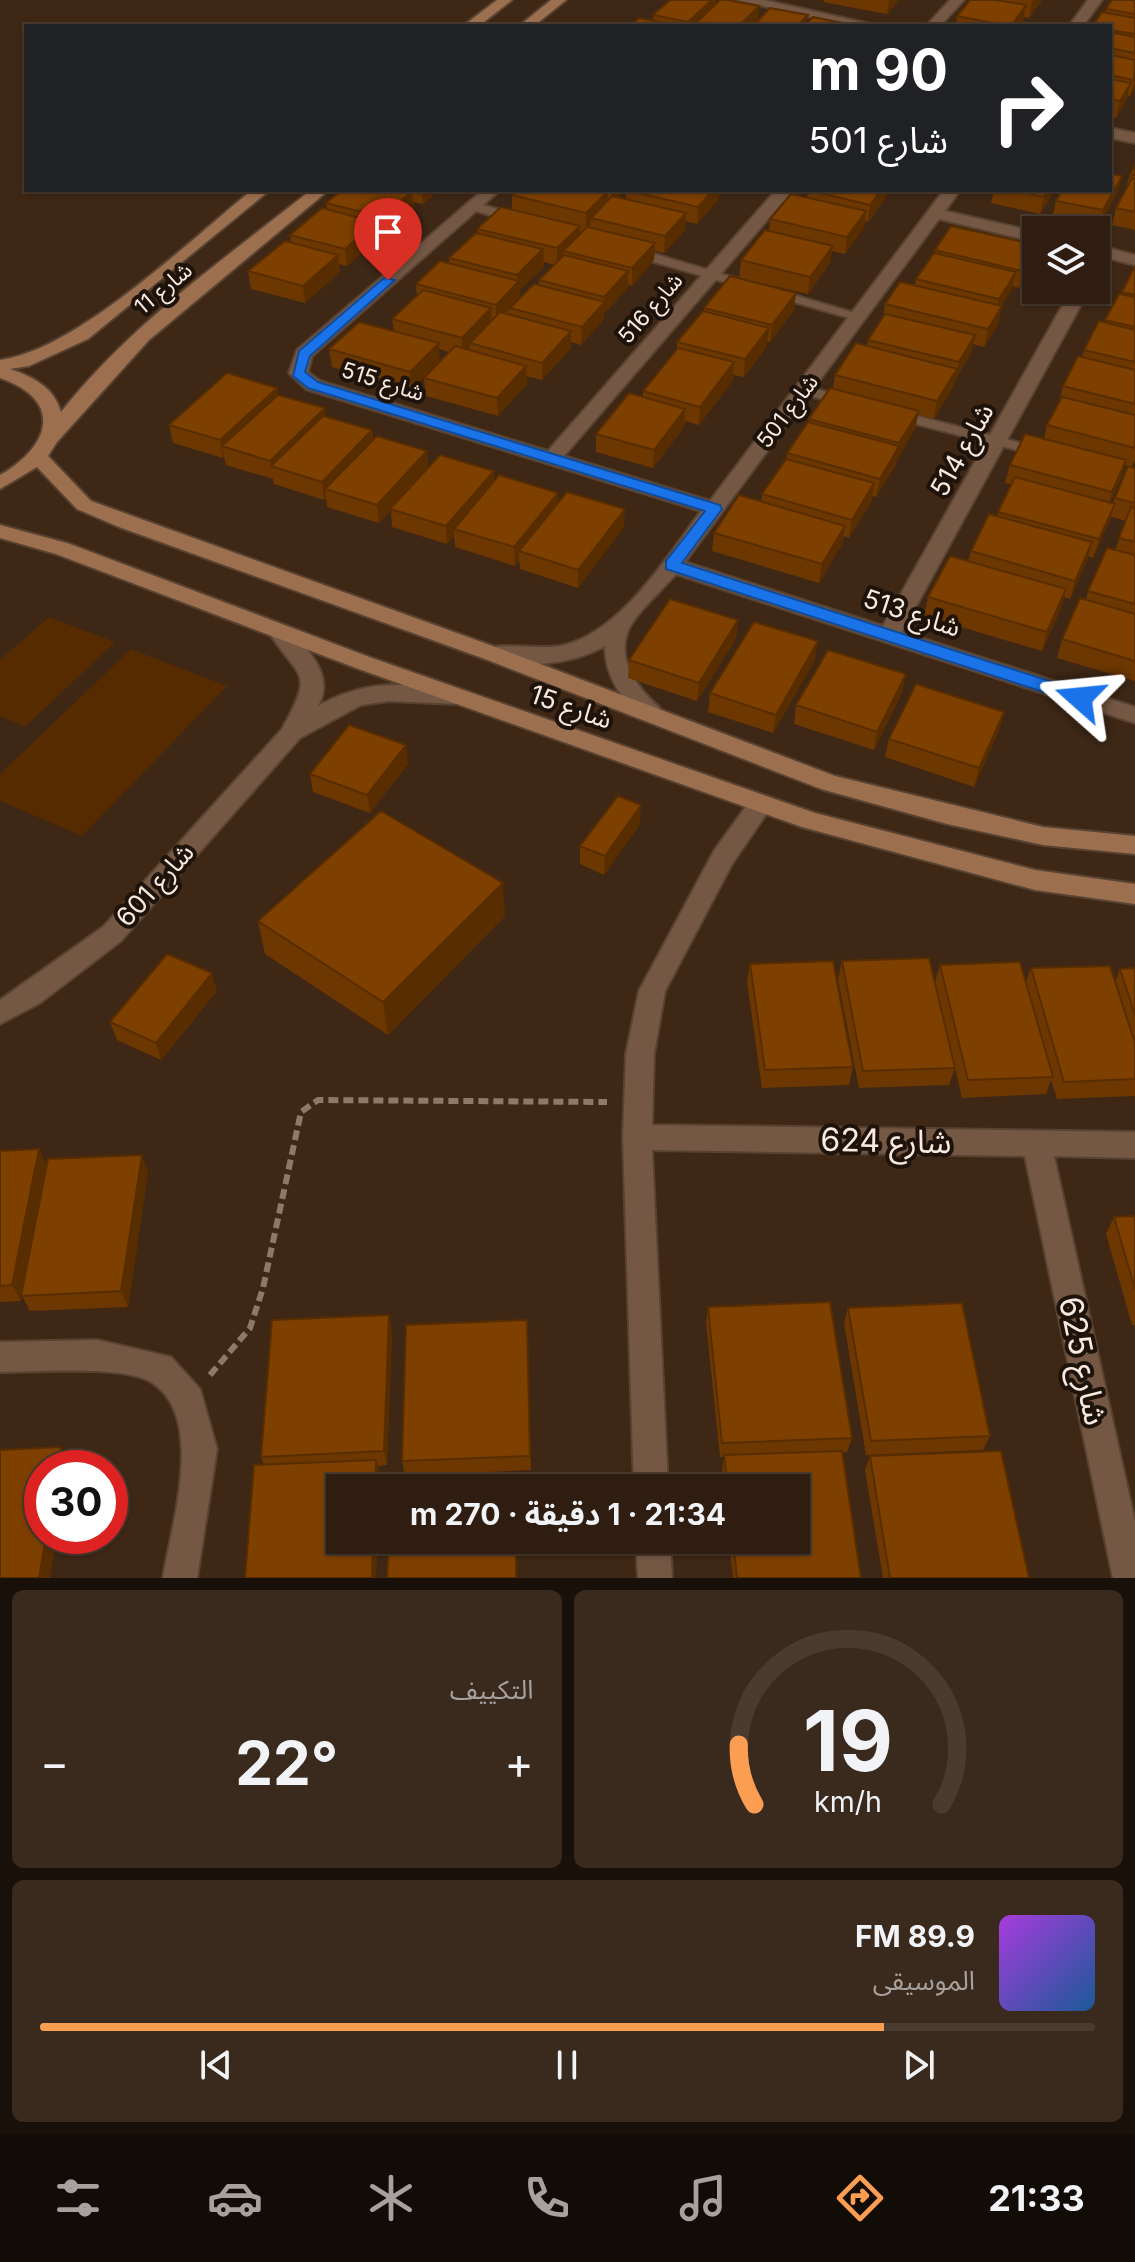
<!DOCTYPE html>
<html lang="ar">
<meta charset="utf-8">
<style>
body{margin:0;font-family:Inter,"Noto Sans Arabic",sans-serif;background:#3a2a1e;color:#f1f3f6;direction:rtl;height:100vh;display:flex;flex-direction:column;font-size:30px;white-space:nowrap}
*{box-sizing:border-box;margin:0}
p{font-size:26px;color:#a7a29f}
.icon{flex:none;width:44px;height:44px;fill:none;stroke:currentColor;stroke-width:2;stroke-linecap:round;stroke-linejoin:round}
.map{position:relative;height:1578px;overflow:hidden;direction:ltr}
.side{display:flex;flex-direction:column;gap:12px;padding:12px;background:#191009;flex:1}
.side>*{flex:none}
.banner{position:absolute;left:24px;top:24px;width:1088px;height:168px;border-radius:0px;box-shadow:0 2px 6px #0004,0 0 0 2px #493b30;direction:rtl;background:#202124;color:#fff;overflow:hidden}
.tools{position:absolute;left:1022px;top:216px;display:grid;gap:16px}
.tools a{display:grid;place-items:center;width:88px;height:88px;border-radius:0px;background:#2e1d10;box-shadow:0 2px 6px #0004,0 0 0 2px #493b30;font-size:40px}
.speed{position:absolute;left:24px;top:1450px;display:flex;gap:16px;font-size:40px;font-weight:700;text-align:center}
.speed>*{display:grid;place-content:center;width:104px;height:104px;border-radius:50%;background:#2e1d10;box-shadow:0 2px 6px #0004,0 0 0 2px #493b30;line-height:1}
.speed .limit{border:12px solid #d22;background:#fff;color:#111}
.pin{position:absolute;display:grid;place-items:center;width:68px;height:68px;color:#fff;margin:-82px -34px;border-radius:50% 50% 50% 0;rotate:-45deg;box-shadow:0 0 8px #0007}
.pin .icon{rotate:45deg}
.me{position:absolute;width:88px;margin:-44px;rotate:288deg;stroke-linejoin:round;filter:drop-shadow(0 0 6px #0008)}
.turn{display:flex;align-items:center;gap:28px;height:168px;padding:0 32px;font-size:36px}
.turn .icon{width:104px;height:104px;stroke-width:2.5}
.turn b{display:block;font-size:56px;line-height:68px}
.big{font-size:60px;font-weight:700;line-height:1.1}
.side .tile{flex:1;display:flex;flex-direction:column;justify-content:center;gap:12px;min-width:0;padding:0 28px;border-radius:12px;background:#3a2a1e}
.side .dial{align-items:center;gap:0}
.dial svg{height:208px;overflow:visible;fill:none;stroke:#493b30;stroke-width:7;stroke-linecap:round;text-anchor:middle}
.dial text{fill:#f1f3f6;stroke:none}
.song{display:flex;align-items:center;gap:24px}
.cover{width:96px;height:96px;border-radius:12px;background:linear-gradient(135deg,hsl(280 70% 55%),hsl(210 70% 35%))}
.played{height:8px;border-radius:4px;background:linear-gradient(90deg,#fc9e52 80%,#493b30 80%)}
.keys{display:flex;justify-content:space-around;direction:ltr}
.heat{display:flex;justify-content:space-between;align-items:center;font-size:44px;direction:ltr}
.side .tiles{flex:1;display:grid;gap:12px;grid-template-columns:1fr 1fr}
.tile:last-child{grid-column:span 2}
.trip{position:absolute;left:326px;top:1474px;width:484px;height:80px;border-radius:0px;background:#2e1d10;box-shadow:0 2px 6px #0004,0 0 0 2px #493b30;font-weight:700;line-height:80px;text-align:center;direction:rtl}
.tabs{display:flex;height:128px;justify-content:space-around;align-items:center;background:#120c06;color:#a7a29f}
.tabs .icon{width:56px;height:56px}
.tabs .selected{color:#fc9e52}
.tabs b{font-size:36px;color:#f1f3f6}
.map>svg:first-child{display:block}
</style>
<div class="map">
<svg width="1135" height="1578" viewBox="0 0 1135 1578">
<rect width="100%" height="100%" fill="#3e2715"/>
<path fill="#562b00" d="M49,617L115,642L25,727L0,716V660Z
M131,649L227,686L82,836L0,801V774Z"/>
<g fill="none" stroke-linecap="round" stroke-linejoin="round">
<g stroke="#584231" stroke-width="4">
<path id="lane" d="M473,202L521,216L523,219L517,223L469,209L467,206Z
M626,248H634L865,316L853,319L626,254Z
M803,386L851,398L853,401L846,405L798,393V387Z
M894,410L1044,449L1046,452L1039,456L889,417V411Z"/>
</g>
<g stroke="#584231" stroke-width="4">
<path id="street" d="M737,0H764L879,26H852Z
M950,0H964L940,26H926Z
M1088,0H1102L1083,26H1069Z
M1110,128L1135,133V143L1110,138Z
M483,190H500L312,356L308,372L320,381L548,451L776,190H793L564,456L710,501L944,190H960L945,211L1036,232V242L939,219L685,562L883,626L1071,290H1089L902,632L1135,707V723L676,574C664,588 634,615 628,631C616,660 639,690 659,707L662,713L659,719H643C621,698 605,677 605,646C572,665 522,669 485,659L482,654L485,649C508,642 535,650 560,646C620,634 666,558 701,511L306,389L289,373L297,350Z
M1096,245L1135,255V265L1096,255Z
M279,624L287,626C306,649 336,674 318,706C334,697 352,690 371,687C388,684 459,682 467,696L456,704L389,701L361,705L300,738L121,941L40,1003L0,1024V1000L103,927L282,729C316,669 299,680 268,631Z
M761,795L770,798L773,804L732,864L665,991L654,1054L652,1125L1135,1132V1158L1054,1156L1135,1522V1578H1113L1025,1156L652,1150L668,1488H634L623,1137L626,1054L639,991L714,851L752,798Z
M97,1340L171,1357L200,1389L217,1449L197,1578H163C171,1526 207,1416 151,1382C124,1365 34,1372 0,1372V1342Z
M636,1540H670L672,1578H638Z"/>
</g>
<g stroke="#584231" stroke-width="4">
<path id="secondary" d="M497,0H512L479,26H463Z
M551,0H566L534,26H519Z
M252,190H270L88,339L29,366L10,369C33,377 54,387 61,412C131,324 224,259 311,190H329L149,340L57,442L48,456L91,501L501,649L835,776L1043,827L1135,836V854L1043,845L947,824L821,789L485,659L119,527L77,509L37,467L0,489V475C51,446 64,400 0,378V360C77,350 190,240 252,190Z
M0,525L70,544L372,658L815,813L1035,870L1135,884V904L1035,890L802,827L356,668L56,554L0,538Z"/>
</g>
<path stroke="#8d796a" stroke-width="6" stroke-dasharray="10 5" stroke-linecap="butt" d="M210,1375L250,1328L263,1288L301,1112L318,1100L607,1102"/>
<use href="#lane" fill="#755844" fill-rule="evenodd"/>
<use href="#street" fill="#755844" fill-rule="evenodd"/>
<use href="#secondary" fill="#9c704f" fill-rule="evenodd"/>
</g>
<path fill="#6c3700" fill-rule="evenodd" d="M670,0H716L715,5L758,21L847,26H630L653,21V15Z
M824,0H899L887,14L823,2Z
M970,0H1042L1029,18L1024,17L1023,21L1019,26H956L957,16Z
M1135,0V88L1130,96H1128L1116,118L1110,116V26L1105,12L1106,9Z
M1135,166V230L1112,225L1116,208L1126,188L1130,174Z
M1122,176L1117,193L1098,228L1052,218L1056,201Z
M342,190H439L423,204L413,202L414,208L383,234L376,232L377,239L347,266L339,264L340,272L305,303L251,289L248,271L291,242L290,235L327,210L326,203Z
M518,190H626L618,197L626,199V190H724L718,197L717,201L697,224L685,221V230L664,253L655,251L654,260L632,286L628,285V288L604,314V319L581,345L571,342V348L542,380L526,376L527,384L498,416L426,396L424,378L449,352L439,349L412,390L332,367L329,349L394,331L392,319L417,296L416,284L449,263V258L478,233L477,229L512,209V195ZM544,262L554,265L539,280V285L520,298L519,291L544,267Z
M808,190H889L888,194L868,222L865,221L864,228L845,254L832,251L830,263L808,294L739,278L741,260L769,231L770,219L807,198Z
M994,190H1055L1040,214L991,203Z
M935,250L1033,263L1019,288L1012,286L1001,307L998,324L984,347L973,344L971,353L955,380L953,387L934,419L918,415L915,429L897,460L896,464L876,497L872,496L871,502L849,538L844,536L842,544L819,583L712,551L714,533L761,502L762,494L787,459V453L809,422V419L833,389L835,375L867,346L868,340L883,317L885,304L915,286L916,279L934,253Z
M1135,266V460L1132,467L1125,465L1121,478L1110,502L1113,503L1115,498L1135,468V681L1057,658L1062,639L1086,600L1088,591L1115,550L1126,521L1111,517L1093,558L1088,556L1070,599L1064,597L1061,608L1042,651L924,616L928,597L968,561L971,551L997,516L1011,484L1005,483L1010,465L1044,438L1047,425L1059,401L1063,386L1082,357L1084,350L1105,323L1121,294Z
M704,308L794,310L770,342H767V346L744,377L733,375V380L699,425L685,421L684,427L653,468L596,452V434L643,397V391L677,349V342L704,312Z
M277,388L278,395L326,416L372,430L373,439L428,467L494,481L558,493V502L624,527L578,588L520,569L519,560L515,566L455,547L454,536L447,544L392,527L391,510L379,523L327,507L326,498L324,500L274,484L273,479L226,465L224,457L223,458L173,443L169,425Z
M738,620L736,639L697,701L628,678L629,660Z
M815,660L773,733L708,712L710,693Z
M902,693L874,750L794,724L796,705Z
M1004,712L999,730L974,787L885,757L889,739Z
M408,764L370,813L313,792L310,774Z
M640,824L604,875L580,864V846Z
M505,916L388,1035L265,954L258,921Z
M842,961L955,1068L949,1085L859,1088L838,979Z
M750,964L853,1067L849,1085L762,1088L747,982Z
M940,965L1026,982L1031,968L1115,982L1120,969L1135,968V1096L1057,1099L1051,1080L1046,1094L962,1098L935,982Z
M217,991L161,1060L117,1040L110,1022Z
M39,1149L47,1166L148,1172L128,1307L30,1311L22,1296L21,1301L0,1302V1151Z
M1135,1216V1325H1132L1106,1234L1114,1217Z
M708,1307L852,1438L847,1452L842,1453L861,1578H733L729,1540H796V1488H724L722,1470L724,1457H720L706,1322Z
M848,1308L990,1436L983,1450L866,1455L844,1323Z
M389,1315L392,1331L387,1465L378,1466L380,1475L340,1540H377L376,1578L264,1465L261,1457Z
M527,1320L531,1470L405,1476L402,1461Z
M870,1456L1029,1578H883L865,1470Z"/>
<path fill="#582d00" d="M712,0H716L715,12L694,26H688V22Z
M889,0H899L887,14Z
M1034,0H1042L1029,18L1032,2Z
M1026,5L1023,21L1019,26H1011Z
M759,6L758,22L753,26H739Z
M808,15L806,26H797Z
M1135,79V88L1130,96Z
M1131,83L1127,99L1116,118L1120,101Z
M1122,176L1117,193L1098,228L1103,210Z
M422,190H439L423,204Z
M612,190H626L612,204Z
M713,190H724L718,197L717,201L697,224L698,207Z
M881,190H889L888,194L868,222L870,205Z
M1048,190H1055L1040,214L1044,197Z
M412,191L414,208L383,234L382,217Z
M608,191L607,208L591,218V225L586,230V213Z
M866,211L864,228L845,254L847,237Z
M686,213L685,230L664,253L665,236Z
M375,222L377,239L347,266L345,249Z
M580,226V243L563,251V260L557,266V248Z
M655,243L654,260L632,286V268Z
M833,246L830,263L808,294L810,277Z
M1036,247L1033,263L1019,288L1022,271Z
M543,249L544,267L519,291L520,298L496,322V305L518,283L517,275Z
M338,255L340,272L305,303L303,286Z
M628,271V288L604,314V319L581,345L582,327L604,302V297Z
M1016,272L1012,289L1001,307L998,324L984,347L988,329L996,316L999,299Z
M796,293L794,310L770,342L772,325Z
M491,308L492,325L470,343V348L462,356V338Z
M769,328L767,346L744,377L745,359Z
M571,331V348L542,380V363Z
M975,335L971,353L955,380L959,362Z
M439,343L440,361L412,390L410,372Z
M734,362L733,380L699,425L700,407Z
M526,366L527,384L498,416L497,398Z
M957,369L953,387L934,419L937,401Z
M277,388L279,406L222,446L224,457L223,458L220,440Z
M325,408L327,426L271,466L270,461Z
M685,409L684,427L653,468L654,450Z
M919,411L915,429L876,497L880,479Z
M372,430L374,448L325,489L326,498L324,500L322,482Z
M427,451L429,469L379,523L377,505Z
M1126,460L1121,478L1107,510L1112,492Z
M494,471L495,489L454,529V536L447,544L446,526Z
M874,483L871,502L849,538L852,520Z
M558,493V511L519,551V560L515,566L514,547Z
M1115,504L1109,522L1093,558L1099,539Z
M625,509L624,527L578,588V570Z
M845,526L842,544L819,583L822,564Z
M1092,542L1087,561L1070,599L1075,581Z
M1066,589L1061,608L1042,651L1047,632Z
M738,620L736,639L697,701L699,683Z
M818,641L815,660L773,733L776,715Z
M906,674L902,693L874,750L877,732Z
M1004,712L999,730L974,787L979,768Z
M406,745L408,764L370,813L367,795Z
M641,805L640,824L604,875L605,856Z
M503,883L505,916L388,1035L383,1002Z
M212,973L217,991L161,1060L156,1043Z
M39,1149L47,1166L21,1301L12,1285Z
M142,1155L148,1172L128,1307L121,1291Z
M389,1315L392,1331L387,1465L384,1451Z
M61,1447L69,1461L68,1468H58Z
M376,1460L380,1475L379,1488H375Z
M46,1536H57L50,1578H39Z
M373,1540H377L376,1578H372Z"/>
<path fill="#7e4000" stroke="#582d00" stroke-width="2" d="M670,0H712L688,22L653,15Z
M720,0H727L759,6L739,26L694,25Z
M970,0H996L1026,5L1011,26H1009L957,16Z
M1112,0H1135V14L1106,9Z
M770,8L808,15L797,26H753Z
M1102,12L1135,18V34L1110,30V26H1093Z
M813,17L848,24L846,26H805Z
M639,18L679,26H630Z
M1110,32L1135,37V53L1110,48Z
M1110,55L1135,60L1134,80L1110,75Z
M1110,79L1131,83L1120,101L1110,99Z
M1135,166V175L1130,174Z
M1110,174L1122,176L1103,210L1056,201L1062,190H1110Z
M1132,178L1135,179V212L1116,208Z
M342,190H409L412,191L382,217L326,203Z
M518,190H603L608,191L586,213L512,195Z
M626,190H713L698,207Z
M808,190H881L870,205Z
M1012,190H1048L1044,197Z
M791,194L866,211L847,237L770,219Z
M612,196L686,213L665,236L591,218Z
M501,207L580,226L557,248L477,229Z
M322,208L375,222L345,249L290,235Z
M951,226L1036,245V247L1022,271L935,250Z
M587,227L655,243L632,268L563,251Z
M765,230L833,246L810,277L741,260Z
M476,233L543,249L517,275L449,258Z
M285,241L338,255L303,286L248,271Z
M934,253L1016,272L999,299L916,279Z
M564,255L628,271L604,297L539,280Z
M440,261L519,281L496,305L416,284Z
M1135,266V295L1122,292Z
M730,276L796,293L772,325L704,308Z
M900,282L1002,306L988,329L885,304Z
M534,284L605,302L582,327L510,308Z
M423,290L491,308L462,338L392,319Z
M1119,294L1135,297V327L1105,320Z
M703,311L769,328L745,359L677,342Z
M500,312L571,331L542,363L470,343Z
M885,314L975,335L959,362L868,340Z
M1099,321L1135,330V362L1084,350Z
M359,322L439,343L410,372L329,349Z
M856,343L957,369L937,401L835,375Z
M455,346L526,366L497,398L424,378Z
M678,348L734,362L700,407L643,391Z
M1078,356L1135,370V404L1063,386Z
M227,373L277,388L220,440L169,425Z
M830,388L919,411L899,443L809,419Z
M629,393L685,409L654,450L596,434Z
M278,395L325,408L270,461L222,446Z
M1062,397L1135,415V448L1047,425Z
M323,416L372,430L322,482L271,466Z
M808,422L899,446L880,479L787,453Z
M1025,434L1126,460L1112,492L1010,465Z
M377,436L427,451L377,505L325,489Z
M440,455L494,471L446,526L390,509Z
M786,459L874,483L852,520L762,494Z
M1128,466L1135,468V503L1115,498Z
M499,475L558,493L514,547L454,529Z
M1015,477L1115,504L1099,539L998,512Z
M567,492L625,509L578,570L519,551Z
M739,495L845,526L822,564L714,533Z
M1131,507L1135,508V542L1119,538Z
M989,514L1092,542L1075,581L971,551Z
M1107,548L1135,555V604L1088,591Z
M950,556L1066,589L1047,632L928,597Z
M1080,598L1135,614V661L1062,639Z
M670,599L738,620L699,683L629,660Z
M754,622L818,641L776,715L710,693Z
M828,650L906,674L877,732L796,705Z
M916,684L1004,712L979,768L889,739Z
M349,725L406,745L367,795L310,774Z
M618,796L641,805L605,856L580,846Z
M381,811L503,883L383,1002L258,921Z
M167,954L212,973L156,1043L110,1022Z
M929,958L955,1068L863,1071L842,961Z
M833,961L853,1067L765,1070L750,964Z
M1020,962L1053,1077L968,1080L940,965Z
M1110,966L1135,1043V1079L1064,1082L1031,968Z
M1135,968V1015L1120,969Z
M39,1149L12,1285L0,1286V1151Z
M142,1155L121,1291L21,1296L48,1159Z
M1135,1216V1289L1114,1217Z
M830,1302L852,1438L722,1443L708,1307Z
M962,1303L990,1436L871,1441L848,1308Z
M389,1315L384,1451L261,1457L272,1320Z
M527,1320L530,1456L402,1461L406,1325Z
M61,1447L58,1468H42V1536H46L39,1578H0V1450Z
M842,1451L861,1578H737L733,1540H796V1488H728L724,1455Z
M1001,1451L1029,1578H890L870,1456Z
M376,1460L375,1488H340V1540H373L372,1578H245L254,1465Z
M515,1476V1488H391V1482Z
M389,1540H516V1578H387Z"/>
<path fill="#1a73e8" stroke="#114b97" stroke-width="2" d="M384,278L395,280L310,356L305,372L318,382L720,505L722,509L682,563L1087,693V702H1074L666,569V561L705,511L308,388L293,376L299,351Z"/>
<g text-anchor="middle" stroke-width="8" stroke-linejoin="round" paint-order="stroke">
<g font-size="22" fill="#f9e9de" stroke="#1d130b">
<text transform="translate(163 288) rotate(-40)" y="8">شارع 11</text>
<text transform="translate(650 308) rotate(-49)" y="8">شارع 516</text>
<text transform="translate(383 381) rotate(17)" y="8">شارع 515</text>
<text transform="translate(787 411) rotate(-53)" y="8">شارع 501</text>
</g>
<g font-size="26" fill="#f9e9de" stroke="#1d130b">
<text transform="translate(962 450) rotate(-61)" y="9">شارع 514</text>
<text transform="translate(912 613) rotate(18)" y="9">شارع 513</text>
<text transform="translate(571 707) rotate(19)" y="9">شارع 15</text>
<text transform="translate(155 885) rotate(-48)" y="9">شارع 601</text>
</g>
<g font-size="32" fill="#f9e9de" stroke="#1d130b">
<text transform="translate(886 1141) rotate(1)" y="11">شارع 624</text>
<text transform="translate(1083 1361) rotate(78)" y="11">شارع 625</text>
</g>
</g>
</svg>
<div class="tools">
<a><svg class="icon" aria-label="layers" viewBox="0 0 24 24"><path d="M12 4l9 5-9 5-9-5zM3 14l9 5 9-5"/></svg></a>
</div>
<div class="speed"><div class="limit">30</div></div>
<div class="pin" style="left:388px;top:280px;background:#d93025"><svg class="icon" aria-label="arrive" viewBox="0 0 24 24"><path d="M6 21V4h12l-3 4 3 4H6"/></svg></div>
<svg class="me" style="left:1080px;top:698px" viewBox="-20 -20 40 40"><path d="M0-17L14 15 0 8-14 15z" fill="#1a73e8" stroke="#fff" stroke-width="4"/></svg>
<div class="trip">21:34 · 1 دقيقة · 270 m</div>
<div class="banner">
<div class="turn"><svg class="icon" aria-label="right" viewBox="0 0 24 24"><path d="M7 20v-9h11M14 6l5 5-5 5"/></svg><div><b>90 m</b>شارع 501</div></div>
</div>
</div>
<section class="side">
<div class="tiles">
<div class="tile dial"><svg viewBox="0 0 100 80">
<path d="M14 69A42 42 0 1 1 86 69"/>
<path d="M14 69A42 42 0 0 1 8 46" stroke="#fc9e52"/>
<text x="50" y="56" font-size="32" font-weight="700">19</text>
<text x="50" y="72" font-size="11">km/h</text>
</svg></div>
<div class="tile"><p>التكييف</p>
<div class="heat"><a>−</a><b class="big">22°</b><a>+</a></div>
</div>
<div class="tile">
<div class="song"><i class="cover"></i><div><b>89.9 FM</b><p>الموسيقى</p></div></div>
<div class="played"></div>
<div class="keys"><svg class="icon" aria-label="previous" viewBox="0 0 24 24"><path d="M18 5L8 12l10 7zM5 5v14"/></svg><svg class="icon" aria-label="pause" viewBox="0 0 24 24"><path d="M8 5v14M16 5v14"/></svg><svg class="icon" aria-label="next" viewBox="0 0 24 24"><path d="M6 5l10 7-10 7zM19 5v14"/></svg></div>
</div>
</div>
</section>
<nav class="tabs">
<b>21:33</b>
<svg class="icon selected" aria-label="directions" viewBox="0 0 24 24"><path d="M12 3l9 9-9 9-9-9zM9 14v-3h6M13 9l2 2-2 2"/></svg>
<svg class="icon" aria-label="music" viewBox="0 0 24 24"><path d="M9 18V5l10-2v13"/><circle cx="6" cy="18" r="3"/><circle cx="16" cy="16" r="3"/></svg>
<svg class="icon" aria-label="phone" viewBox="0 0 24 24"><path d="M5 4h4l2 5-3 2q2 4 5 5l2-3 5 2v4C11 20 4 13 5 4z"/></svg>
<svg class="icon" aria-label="climate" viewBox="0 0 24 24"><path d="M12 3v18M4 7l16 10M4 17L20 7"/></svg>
<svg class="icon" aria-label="car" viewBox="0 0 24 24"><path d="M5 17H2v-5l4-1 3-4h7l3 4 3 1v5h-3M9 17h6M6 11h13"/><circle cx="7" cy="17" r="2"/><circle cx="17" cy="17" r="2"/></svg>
<svg class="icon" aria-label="filters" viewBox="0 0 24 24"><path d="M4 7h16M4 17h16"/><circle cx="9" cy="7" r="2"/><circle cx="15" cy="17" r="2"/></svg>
</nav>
